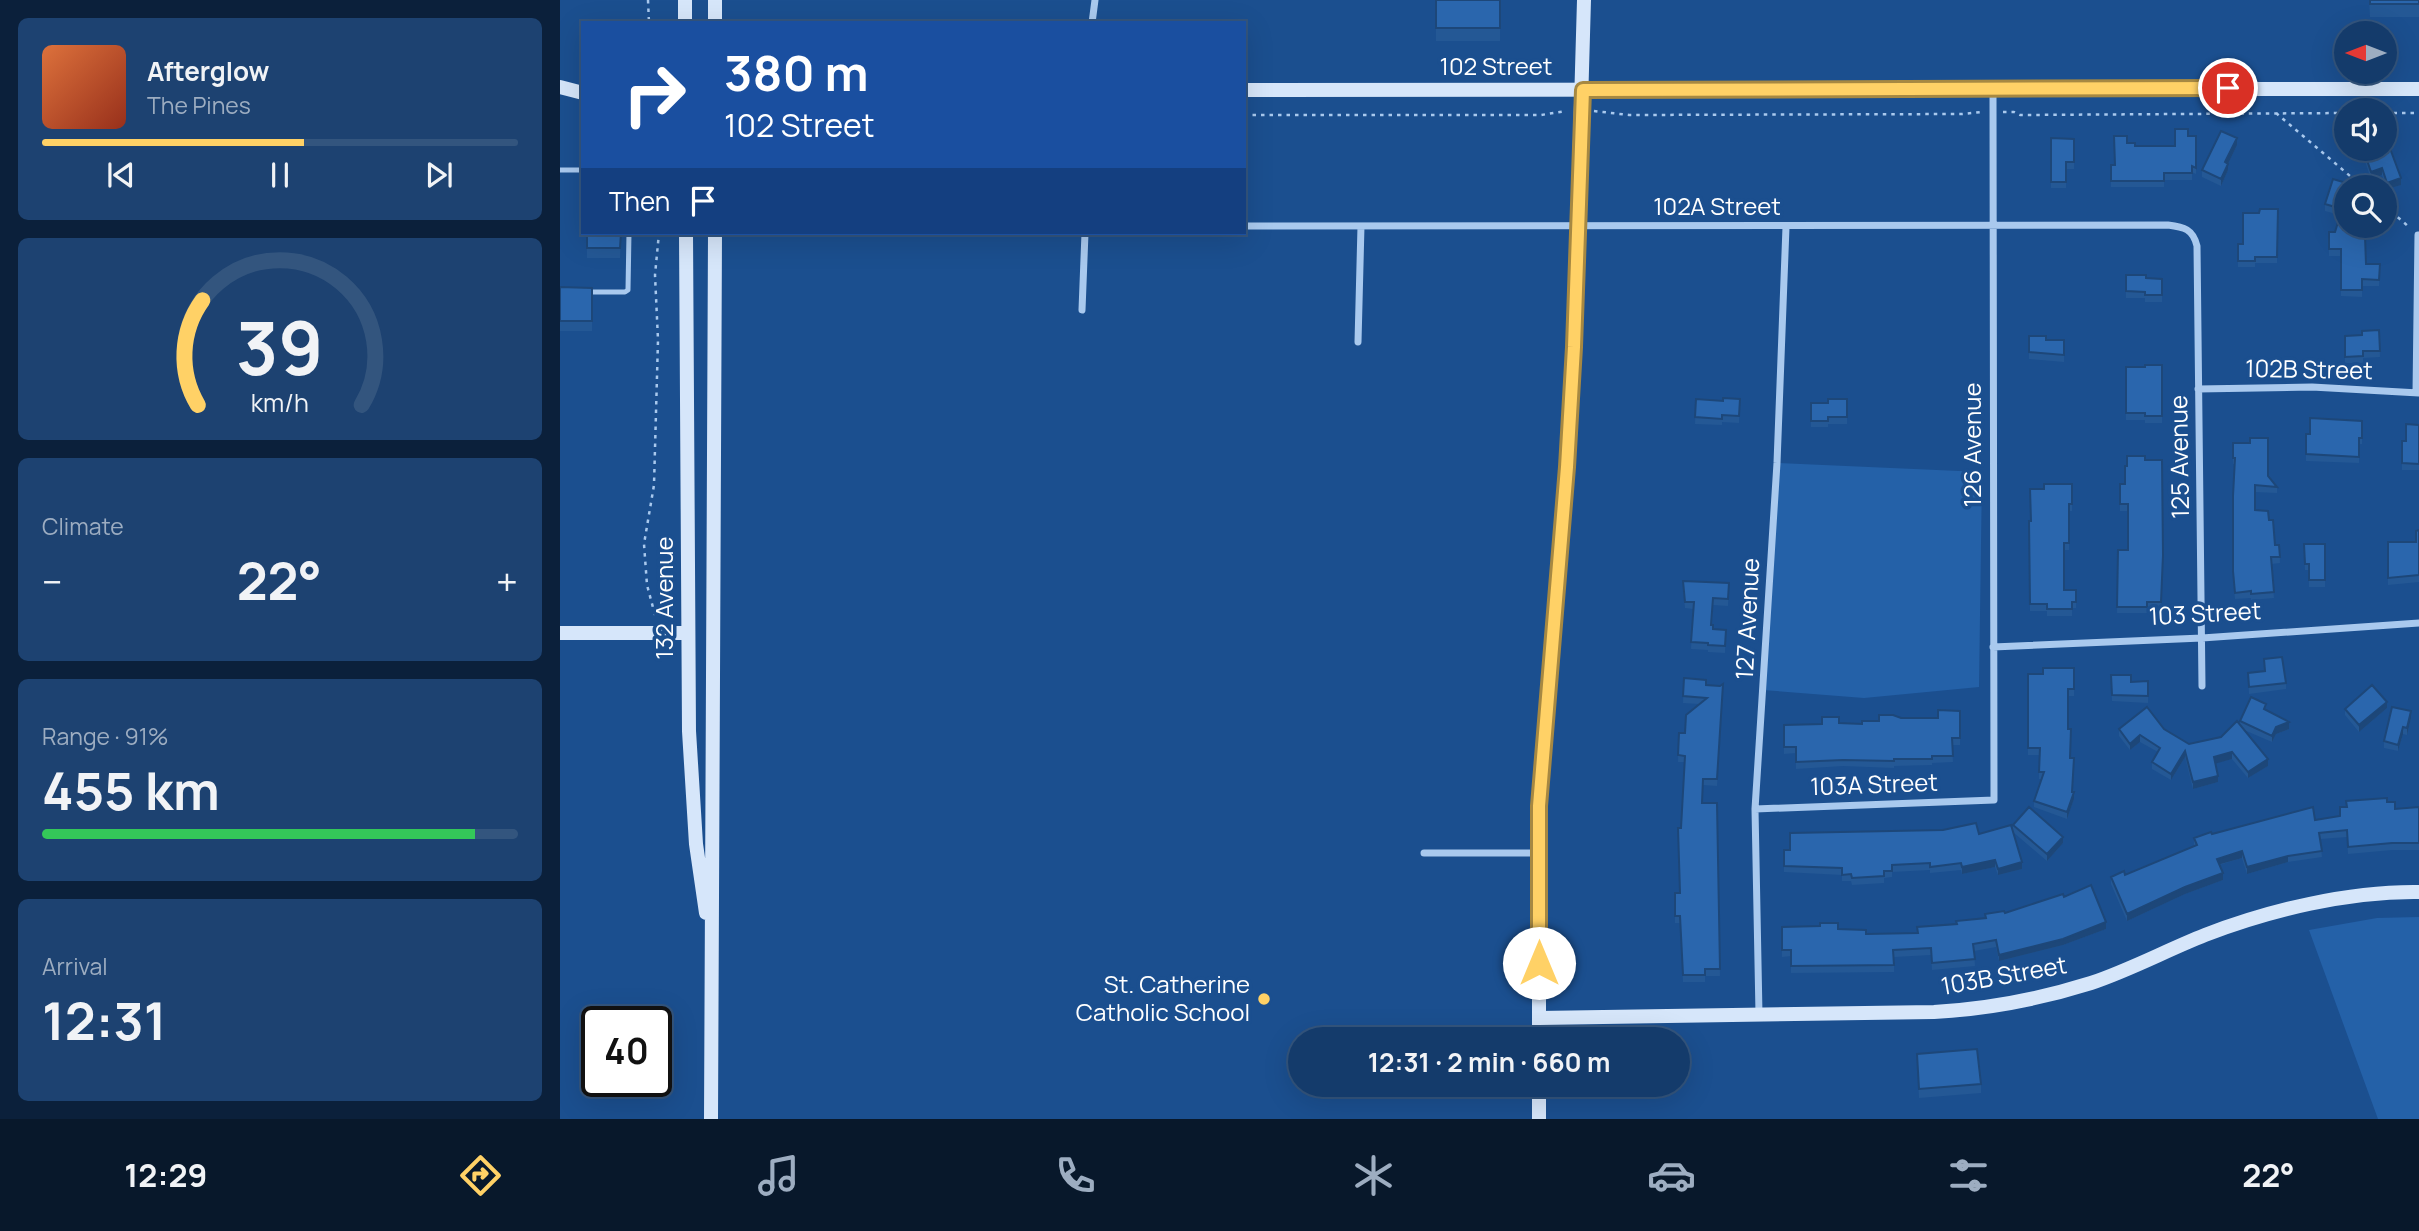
<!DOCTYPE html>
<meta charset="utf-8">
<style>
body{margin:0;font-family:Manrope,sans-serif;background:#1d4271;color:#f1f3f6;height:100vh;display:flex;flex-direction:column;font-size:26px;white-space:nowrap}
*{box-sizing:border-box;margin:0}
p{font-size:23px;color:#9dadc1}
.icon{flex:none;width:38px;height:38px;fill:none;stroke:currentColor;stroke-width:2;stroke-linecap:round;stroke-linejoin:round}
.map{position:relative;flex:1;overflow:hidden}
.sheet{display:flex;flex-direction:column;gap:18px;padding:18px;background:#0b203b;width:560px}
.sheet>*{flex:none}
.hud{position:absolute;left:21px;top:21px;width:665px;height:214px;border-radius:0px;box-shadow:0 7px 28px #0002,0 0 0 2px #33557e;background:#1a4fa0;color:#fff;overflow:hidden}
.needle{width:46px;rotate:270deg}
.controls{position:absolute;left:1774px;top:21px;display:grid;gap:14px}
.controls a{display:grid;place-items:center;width:63px;height:63px;border-radius:50%;background:#143b6b;box-shadow:0 7px 28px #0002,0 0 0 2px #33557e;font-size:35px}
.speed{position:absolute;left:21px;top:1006px;display:flex;gap:14px;font-size:35px;font-weight:700;text-align:center}
.speed>*{display:grid;place-content:center;width:91px;height:91px;border-radius:50%;background:#143b6b;box-shadow:0 7px 28px #0002,0 0 0 2px #33557e;line-height:1}
.speed .limit{border:4px solid #111;border-radius:10px;background:#fff;color:#111}
.pin{position:absolute;display:grid;place-items:center;width:60px;height:60px;color:#fff;margin:-30px;border:4px solid #fff;border-radius:50%;box-shadow:0 2px 7px #0007}
.me{position:absolute;width:77px;margin:-38px;rotate:0deg;stroke-linejoin:round;filter:drop-shadow(0 0 5px #0008)}
.turn{display:flex;align-items:center;gap:24px;height:147px;padding:0 28px;font-size:32px}
.turn .icon{width:91px;height:91px;stroke-width:2.5}
.turn b{display:block;font-size:49px;line-height:60px}
.then{display:flex;align-items:center;height:66px;padding:0 28px;background:#0003;gap:14px;font-size:26px}
.big{font-size:52px;font-weight:700;line-height:1.1}
.sheet .widget{flex:1;display:flex;flex-direction:column;justify-content:center;gap:10px;min-width:0;padding:0 24px;border-radius:10px;background:#1d4271}
.sheet .dial{align-items:center;gap:0}
.dial svg{height:182px;overflow:visible;fill:none;stroke:#33557e;stroke-width:7;stroke-linecap:round;text-anchor:middle}
.dial text{fill:#f1f3f6;stroke:none}
.song{display:flex;align-items:center;gap:21px}
.cover{width:84px;height:84px;border-radius:10px;background:linear-gradient(135deg,hsl(20 70% 55%),hsl(10 70% 35%))}
.played{height:7px;border-radius:4px;background:linear-gradient(90deg,#ffd166 55%,#33557e 55%)}
.keys{display:flex;justify-content:space-around;direction:ltr}
.heat{display:flex;justify-content:space-between;align-items:center;font-size:38px;direction:ltr}
.charge{height:10px;border-radius:5px;background:linear-gradient(90deg,#34c759 91%,#33557e 0)}
.trip{position:absolute;left:728px;top:1027px;width:402px;height:70px;border-radius:35px;background:#143b6b;box-shadow:0 7px 28px #0002,0 0 0 2px #33557e;font-weight:700;line-height:70px;text-align:center}
.tab-bar{display:flex;height:112px;justify-content:space-around;align-items:center;background:#08182b;color:#9dadc1}
.tab-bar .icon{width:49px;height:49px}
.tab-bar .active{color:#ffd166}
.tab-bar b{font-size:32px;color:#f1f3f6}
main{display:flex;flex:1;min-height:0}
.map>svg:first-child{display:block}
</style>
<main>
<section class="sheet">
<div class="widget">
<div class="song"><i class="cover"></i><div><b>Afterglow</b><p>The Pines</p></div></div>
<div class="played"></div>
<div class="keys"><svg class="icon" aria-label="previous" viewBox="0 0 24 24"><path d="M18 5L8 12l10 7zM5 5v14"/></svg><svg class="icon" aria-label="pause" viewBox="0 0 24 24"><path d="M8 5v14M16 5v14"/></svg><svg class="icon" aria-label="next" viewBox="0 0 24 24"><path d="M6 5l10 7-10 7zM19 5v14"/></svg></div>
</div>
<div class="widget dial"><svg viewBox="0 0 100 80">
<path d="M14 69A42 42 0 1 1 86 69"/>
<path d="M14 69A42 42 0 0 1 16 23" stroke="#ffd166"/>
<text x="50" y="56" font-size="32" font-weight="700">39</text>
<text x="50" y="72" font-size="11">km/h</text>
</svg></div>
<div class="widget"><p>Climate</p>
<div class="heat"><a>−</a><b class="big">22°</b><a>+</a></div>
</div>
<div class="widget"><p>Range · 91%</p><b class="big">455 km</b><div class="charge"></div></div>
<div class="widget"><p>Arrival</p><b class="big">12:31</b></div>
</section>
<div class="map">
<svg width="1859" height="1119" viewBox="0 0 1859 1119">
<rect width="100%" height="100%" fill="#1b4f8f"/>
<path fill="#2461a8" d="M1217,463L1422,472L1419,687L1304,698L1203,690Z
M1859,917V1119H1818L1749,930L1817,918Z"/>
<g fill="none" stroke-linecap="round" stroke-linejoin="round">
<path stroke="#a9c9ee" stroke-width="2.5" stroke-dasharray="3.5 5" stroke-linecap="butt" d="M88,0L89,23
M1034,111L1069,115L1402,114L1422,112
M1443,112H1454L1460,115L1787,113
M1716,113L1803,187
M1825,113H1859
M684,115H981L1006,111
M1825,206L1849,227
M95,615L87,585L84,544L94,485L98,340L95,275L99,233"/>
<path stroke="#a9c9ee" stroke-width="5" d="M0,170H23
M28,292H65L68,290L69,233"/>
<path stroke="#a9c9ee" stroke-width="7" d="M532,23L535,0
M684,226L1608,225C1624,227 1633,229 1637,246L1642,686
M522,310L525,233
M798,342L801,226
M1638,389L1752,387L1859,393
M1856,393L1858,235
M1433,647L1642,638L1859,623
M1195,809L1434,800L1433,90
M864,853H979
M1199,1014L1195,809L1217,463L1226,227"/>
<path stroke="#d6e6fa" stroke-width="14" d="M125,0V23
M155,0V23
M0,87L23,93
M684,90L1859,89
M126,233L129,731L136,844L146,913
M0,633H127
M979,1018L1374,1012C1428,1009 1480,999 1531,983C1570,970 1607,950 1645,935C1710,910 1789,891 1859,892
M979,1040V806L1007,467L1014,347L1024,0
M979,1085V1119
M151,1119L155,233"/>
</g>
<path fill="#245895" d="M876,0H940V41H876Z
M1809,0H1859V17H1810Z
M1628,136H1636V174L1632,172V180H1604V187H1551V165H1555L1567,143L1575,146H1615Z
M1491,138L1514,139V169H1506V188H1491Z
M1677,145L1668,164V170L1661,186L1642,177V170Z
M1804,151L1841,185L1827,189L1822,175L1811,179L1804,158Z
M1793,187L1787,226H1799L1796,236L1806,264H1820L1819,286H1802V297L1781,296V256H1769V232H1775L1780,215L1765,211V204Z
M1718,209L1717,263H1695V267H1678V244H1683L1699,213Z
M27,233H61L60,258H27Z
M1566,275L1586,278L1602,279V302H1585V298H1566Z
M0,287L32,288V331H0Z
M1819,330L1820,357L1803,358V363H1785V336L1802,335Z
M1469,336L1486,340H1504V362L1469,359Z
M1602,365V423H1585V420H1566V367H1585Z
M1136,399L1163,401L1180,399L1179,423L1162,422V425L1135,424Z
M1287,399V424H1268V427H1251V403H1268Z
M1802,421V444H1799V463L1746,461V434H1750Z
M1859,425V470H1842V441H1846Z
M1673,443L1708,476L1717,487V493L1695,492V510L1709,520L1715,545H1719L1720,563L1711,564L1714,598L1691,600V598L1675,599L1673,577V496L1675,464H1673Z
M1585,460L1603,561L1601,608H1587V613H1557L1558,550H1568V511H1560V491Z
M1512,484V511H1509V550H1504V590H1516V608H1512V616H1487V611H1470L1469,521H1471Z
M1859,530V582L1828,585V542H1856Z
M1744,544H1765V587H1749V570H1745Z
M1169,583L1168,606L1153,605L1152,625L1153,629L1166,630L1165,653L1148,652V650L1131,649L1133,609L1125,608L1123,587Z
M1704,659L1726,683V689L1689,694L1688,673L1704,671Z
M1514,668V696H1508V729L1514,799L1507,819L1474,807V801L1481,779H1479V755H1468V674H1483Z
M1551,675L1571,682L1588,681V703L1552,701Z
M1124,678L1163,690L1157,786L1143,785V803H1157L1160,976H1145V982H1123L1120,923H1115V893H1120L1121,828L1125,762H1118L1119,733H1125L1139,704L1123,703Z
M1827,708L1799,732L1785,715V709Z
M1706,710L1729,729L1716,734L1712,742L1684,730L1708,766L1688,778L1672,759L1655,763L1658,782L1633,789L1625,757L1611,780L1592,769V762L1598,752L1580,742L1570,750L1559,736V729H1604L1629,744L1661,737L1680,725V721Z
M1400,711V745H1392L1393,762L1372,763V765L1334,766V768L1283,766L1236,769V753L1224,754V725L1302,724L1341,718H1378Z
M1851,718L1847,735L1843,734L1838,751L1824,748V741Z
M1786,801L1827,802L1835,809L1859,807V850H1832L1788,854L1787,837L1760,839L1762,857L1728,862L1687,874L1682,858L1659,865L1663,880L1625,894L1567,921L1551,884V877L1565,875L1634,846V838L1652,834L1780,816L1786,807Z
M1453,825L1503,843L1487,861L1453,832Z
M1419,834L1462,869L1438,875L1435,867L1402,874L1401,870L1370,873V870L1332,872V877L1324,878V883L1292,885L1291,881H1282V875L1224,872V850Z
M1504,897L1546,929L1503,945L1439,961L1436,947L1414,951L1415,966L1372,970L1371,955L1334,957V972L1231,973V956L1222,957V927L1278,929L1306,934L1358,933L1445,913Z
M1357,1054L1421,1084V1093L1359,1098Z"/>
<path fill="#1d4779" d="M1677,138V145L1668,164V170L1661,186V179L1665,162Z
M1822,168V175L1811,179V172Z
M1841,178V185L1827,189V183Z
M1827,702V708L1799,732V725Z
M1851,711V718L1847,735V728Z
M1729,722V729L1716,734L1712,742V736L1716,727Z
M1843,727V734L1838,751V745Z
M1580,735V742L1570,750V744Z
M1625,751V757L1611,780V774Z
M1672,752V759L1654,764V757Z
M1708,759V766L1688,778V772Z
M1658,776V782L1633,789V782Z
M1514,792V799L1507,819V812Z
M1503,837V843L1487,861V854Z
M1682,851V858L1657,865V859Z
M1728,856V862L1687,874V867Z
M1435,860V867L1402,874V867Z
M1462,862V869L1438,875V869Z
M1663,873V880L1625,894L1567,921V914L1625,887Z
M1546,922V929L1503,945L1439,961V955Z"/>
<path fill="#2a66ad" stroke="#1d4779" stroke-width="2" d="M876,0H940V28H876Z
M1810,0H1859V4H1810Z
M1615,129H1628V136H1636V168L1632,166V173H1604V181H1551V165H1555L1554,136H1567V143H1575V146H1615Z
M1661,131L1677,138L1665,162L1668,164L1661,179L1642,170Z
M1491,138L1514,139V162H1506V182H1491Z
M1828,143L1841,178L1827,183L1822,168L1811,172L1804,151L1811,149H1825V144Z
M1773,179L1793,185L1792,187H1787V226H1797L1794,236H1805L1806,264H1820L1819,280L1802,279V290H1781V249H1769V232H1775L1782,209L1765,204Z
M1700,209H1718L1717,257H1695V261H1678V244H1683V213H1699Z
M27,233H61L60,248H27Z
M1566,275H1586V278L1602,279V295H1585V292L1566,291Z
M0,287L32,288V321H0Z
M1819,330L1820,351H1803V356L1785,357V336L1802,335V331Z
M1469,336H1486V340H1504V355L1469,352Z
M1585,365H1602V416H1585V413H1566V367H1585Z
M1163,398L1180,399L1179,416L1162,415V419L1135,417L1136,399L1163,401Z
M1268,399H1287V417H1268V421H1251V403H1268Z
M1750,418L1802,421V438H1799V457L1746,454V434H1750Z
M1846,424L1859,425V464L1842,463V441H1846Z
M1690,438H1708V476L1717,487L1695,485V510L1708,511L1709,520H1713L1715,545H1719L1720,557H1711L1714,592L1691,594V591L1675,593L1673,571V496L1675,458H1673V443H1690Z
M1567,456H1585V460H1602L1603,555L1601,602H1587V607H1557L1558,550H1568V504H1560V484H1565V466H1567Z
M1484,484H1512V504H1509V543H1504V590H1516V602H1512V609H1487V604H1470L1469,521H1471L1470,489H1484Z
M1859,530V575L1828,578V542H1856V531Z
M1744,544H1765V580H1749V564H1745Z
M1123,581L1169,583L1168,599L1153,598L1151,625H1153V629L1166,630L1165,646L1148,645V643L1131,642L1134,602H1125Z
M1722,657L1726,683L1689,687L1688,673L1705,671L1704,659Z
M1483,668H1514V689H1508V729H1511L1510,758H1514L1512,792H1514L1507,812L1474,801L1484,772H1479L1480,748H1468V674H1483Z
M1551,675H1571V682L1588,681V696L1552,695Z
M1124,678L1146,680V685L1160,686L1163,684L1157,779H1143L1142,803H1157L1160,969H1145V975H1123L1120,916H1115V893H1120L1118,828H1121L1125,756L1118,755L1119,733H1125L1126,715L1147,698L1123,696Z
M1812,685L1827,702L1799,725L1785,709Z
M1691,697L1706,704L1704,709L1729,722L1716,727L1712,736L1680,721Z
M1587,707L1604,729L1629,744L1661,737L1677,721L1708,759L1688,772L1672,752L1654,757L1658,776L1633,782L1625,751L1611,774L1592,762L1600,748L1580,735L1570,744L1559,729Z
M1832,707L1851,711L1847,728L1843,727L1838,745L1824,741Z
M1378,710L1400,711V738H1392L1393,756H1372V759H1334V761L1283,760L1236,762V747H1224V725L1262,724V717H1279V723L1302,724V721H1319V715H1333L1341,718H1378Z
M1827,798V802H1835V809L1859,807V843H1832L1788,847L1787,830L1759,833L1762,851L1728,856L1687,867L1682,851L1657,859L1663,873L1625,887L1567,914L1551,877L1564,871L1565,875L1637,845L1634,838L1651,832L1652,834L1753,807L1755,820L1780,816V807H1787L1786,801Z
M1469,807L1503,837L1487,854L1453,825Z
M1416,823L1419,834L1451,825L1462,862L1438,869L1435,860L1402,867L1401,863L1370,867V863L1332,865V871H1324V876L1292,878L1291,874L1282,875V868L1224,866V850H1230V833L1383,830Z
M1531,885L1546,922L1503,939L1439,955L1436,940L1413,944L1415,959L1372,963L1371,948L1333,950L1334,965L1231,966V950H1222V927L1260,926V923H1278V929L1306,930V934L1358,933L1357,927L1397,924L1396,921L1426,918L1425,914L1444,911L1445,913L1503,894L1504,897Z
M1417,1049L1421,1084L1359,1089L1357,1054Z"/>
<g fill="none" stroke-linecap="round" stroke-linejoin="round">
<g stroke="#a68842" stroke-width="18">
<path id="route" d="M979,963V806L1007,467L1014,347L1023,90L1668,88"/>
</g>
<use href="#route" stroke="#ffd166" stroke-width="12"/>
</g>
<circle fill="#ffd166" stroke="#1b4f8f" stroke-width="2.5" cx="704" cy="999" r="7"/>
<g text-anchor="middle" stroke-width="7" stroke-linejoin="round" paint-order="stroke">
<g font-size="24" fill="#fff" stroke="#1b4f8f">
<text x="936" y="75">102 Street</text>
<text x="1157" y="215">102A Street</text>
<text transform="translate(1749 370) rotate(1)" y="8">102B Street</text>
<text transform="translate(1413 445) rotate(-90)" y="8">126 Avenue</text>
<text transform="translate(1620 457) rotate(-91)" y="8">125 Avenue</text>
<text transform="translate(105 598) rotate(-90)" y="8">132 Avenue</text>
<text transform="translate(1645 614) rotate(-3)" y="8">103 Street</text>
<text transform="translate(1188 619) rotate(-87)" y="8">127 Avenue</text>
<text transform="translate(1314 785) rotate(-2)" y="8">103A Street</text>
<text transform="translate(1444 976) rotate(-10)" y="8">103B Street</text>
</g>
<g font-size="24" fill="#fff" stroke="#1b4f8f" text-anchor="end">
<text x="690" y="993">St. Catherine<tspan x="690" dy="28">Catholic School</tspan></text>
</g>
</g>
</svg>
<div class="controls">
<a><svg class="needle" viewBox="-14 -14 28 28"><path d="M0-13l5 13h-10z" fill="#e53935"/><path d="M0 13l5-13h-10z" fill="#9dadc1"/></svg></a>
<a><svg class="icon" aria-label="sound" viewBox="0 0 24 24"><path d="M4 9h4l5-4v14l-5-4H4zM17 9q2 3 0 6"/></svg></a>
<a><svg class="icon" aria-label="search" viewBox="0 0 24 24"><circle cx="10" cy="10" r="6"/><path d="M15 15l6 6"/></svg></a>
</div>
<div class="speed"><div class="limit">40</div></div>
<div class="pin" style="left:1668px;top:88px;background:#d93025"><svg class="icon" aria-label="arrive" viewBox="0 0 24 24"><path d="M6 21V4h12l-3 4 3 4H6"/></svg></div>
<svg class="me" style="left:979px;top:963px" viewBox="-20 -20 40 40"><circle r="19" fill="#fff"/><path d="M0-13L10 11 0 6-10 11z" fill="#ffd166"/></svg>
<div class="trip">12:31 · 2 min · 660 m</div>
<div class="hud">
<div class="turn"><svg class="icon" aria-label="right" viewBox="0 0 24 24"><path d="M7 20v-9h11M14 6l5 5-5 5"/></svg><div><b>380 m</b>102 Street</div></div>
<div class="then">Then<svg class="icon" aria-label="arrive" viewBox="0 0 24 24"><path d="M6 21V4h12l-3 4 3 4H6"/></svg></div>
</div>
</div>
</main>
<nav class="tab-bar">
<b>12:29</b>
<svg class="icon active" aria-label="directions" viewBox="0 0 24 24"><path d="M12 3l9 9-9 9-9-9zM9 14v-3h6M13 9l2 2-2 2"/></svg>
<svg class="icon" aria-label="music" viewBox="0 0 24 24"><path d="M9 18V5l10-2v13"/><circle cx="6" cy="18" r="3"/><circle cx="16" cy="16" r="3"/></svg>
<svg class="icon" aria-label="phone" viewBox="0 0 24 24"><path d="M5 4h4l2 5-3 2q2 4 5 5l2-3 5 2v4C11 20 4 13 5 4z"/></svg>
<svg class="icon" aria-label="climate" viewBox="0 0 24 24"><path d="M12 3v18M4 7l16 10M4 17L20 7"/></svg>
<svg class="icon" aria-label="car" viewBox="0 0 24 24"><path d="M5 17H2v-5l4-1 3-4h7l3 4 3 1v5h-3M9 17h6M6 11h13"/><circle cx="7" cy="17" r="2"/><circle cx="17" cy="17" r="2"/></svg>
<svg class="icon" aria-label="filters" viewBox="0 0 24 24"><path d="M4 7h16M4 17h16"/><circle cx="9" cy="7" r="2"/><circle cx="15" cy="17" r="2"/></svg>
<b>22°</b>
</nav>
